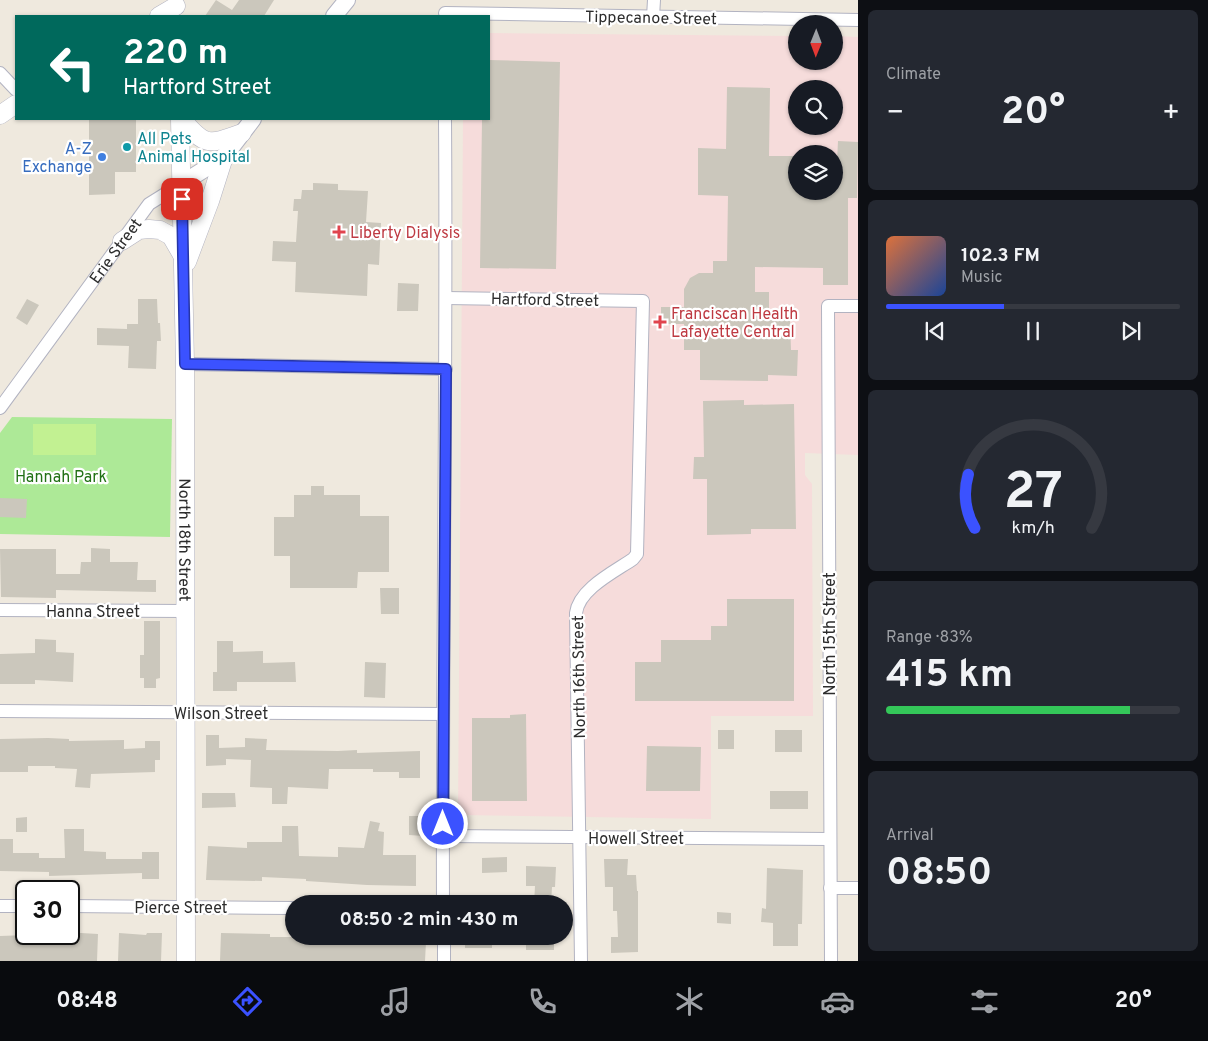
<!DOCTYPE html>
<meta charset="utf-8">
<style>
body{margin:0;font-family:Overpass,sans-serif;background:#242831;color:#f1f3f6;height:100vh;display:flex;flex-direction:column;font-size:19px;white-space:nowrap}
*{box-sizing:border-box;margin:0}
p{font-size:16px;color:#9ea1a6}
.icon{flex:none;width:28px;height:28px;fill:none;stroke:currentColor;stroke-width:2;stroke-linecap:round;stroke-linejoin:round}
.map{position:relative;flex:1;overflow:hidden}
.side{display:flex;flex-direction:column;gap:10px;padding:10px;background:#0d0f14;width:350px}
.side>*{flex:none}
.guide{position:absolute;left:15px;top:15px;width:475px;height:105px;border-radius:0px;box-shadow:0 1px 4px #0004;background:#00695c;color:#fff;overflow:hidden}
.needle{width:32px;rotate:181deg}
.tools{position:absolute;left:788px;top:15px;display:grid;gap:10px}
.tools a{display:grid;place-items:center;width:55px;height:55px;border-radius:50%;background:#171b24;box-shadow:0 1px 4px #0004;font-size:25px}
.speed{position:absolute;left:15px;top:880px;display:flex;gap:10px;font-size:25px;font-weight:700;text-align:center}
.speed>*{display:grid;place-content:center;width:65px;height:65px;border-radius:50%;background:#171b24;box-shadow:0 1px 4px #0004;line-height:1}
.speed .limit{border:2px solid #111;border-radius:8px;background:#fff;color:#111}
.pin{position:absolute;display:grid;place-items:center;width:42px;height:42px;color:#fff;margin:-21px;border-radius:10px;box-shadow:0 2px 8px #0006}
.me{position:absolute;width:55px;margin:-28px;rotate:0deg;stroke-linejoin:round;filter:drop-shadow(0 0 4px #0008)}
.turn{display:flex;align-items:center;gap:18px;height:105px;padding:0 25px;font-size:22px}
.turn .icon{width:65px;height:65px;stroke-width:2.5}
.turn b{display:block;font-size:35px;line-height:42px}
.big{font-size:38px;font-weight:700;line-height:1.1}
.side .card{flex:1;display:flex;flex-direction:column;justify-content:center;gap:8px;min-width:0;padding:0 18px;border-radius:8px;background:#242831}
.side .dial{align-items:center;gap:0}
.dial svg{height:130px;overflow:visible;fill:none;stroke:#363941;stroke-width:7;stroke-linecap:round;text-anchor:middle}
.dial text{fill:#f1f3f6;stroke:none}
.song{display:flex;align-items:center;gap:15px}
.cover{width:60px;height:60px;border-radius:8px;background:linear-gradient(135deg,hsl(20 70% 55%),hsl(220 70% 35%))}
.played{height:5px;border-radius:2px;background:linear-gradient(90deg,#3b52ff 40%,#363941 40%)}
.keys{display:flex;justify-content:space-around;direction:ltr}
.heat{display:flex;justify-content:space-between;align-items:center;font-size:28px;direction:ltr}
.charge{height:8px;border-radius:4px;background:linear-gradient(90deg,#34c759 83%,#363941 0)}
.trip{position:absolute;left:285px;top:895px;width:288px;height:50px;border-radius:25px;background:#171b24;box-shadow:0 1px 4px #0004;font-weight:700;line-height:50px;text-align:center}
.tabs{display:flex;height:80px;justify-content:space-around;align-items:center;background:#090b0e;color:#9ea1a6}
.tabs .icon{width:35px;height:35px}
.tabs .active{color:#3b52ff}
.tabs b{font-size:22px;color:#f1f3f6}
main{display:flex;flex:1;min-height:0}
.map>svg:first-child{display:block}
</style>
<main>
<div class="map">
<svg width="858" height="961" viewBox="0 0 858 961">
<rect width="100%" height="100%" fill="#efe9de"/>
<path fill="#f6dcdb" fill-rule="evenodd" d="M489,33L796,36V61H834V36L858,37V455L805,453V475L812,484L813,716H711V819L458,815L463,119H489ZM796,89H834V126H796ZM796,154H834V191H796Z"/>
<path fill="#ade997" d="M12,417L172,419L170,537L0,534V433Z"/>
<path fill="#c2f192" d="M33,424H96V455H33Z"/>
<path fill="#cbc7bc" d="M216,0L232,10L239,0H274L264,16H205Z
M489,60L560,62L556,269L480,268L482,119H489Z
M727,87L770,88L769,156H796V191H834V162H837L838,141L858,142L857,198H848V285H823V268L755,267V292H769V320H790L791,350H798L797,376L768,375V381L700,380V350H684V324H661V307H684V289L690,278L699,273H713V261H727L728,196L698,195V148L726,149Z
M89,119H136V172H115V194L89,195Z
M313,183L338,184V190L368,191L366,222L381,223L379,265L368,264L367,296L295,292L296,262L272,261L273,241L296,242L298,211H293L294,199H301L302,190H313Z
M398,283L419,284L418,311H397Z
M27,299L39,305L27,325L16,318Z
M138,299H157L158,323H160L161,341H157L156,369L128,368L129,346L97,345V328L127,329V324H138Z
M744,400V405L794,404L796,529H751V534L707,535V479H693L694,457H704L703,401Z
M311,486H324V495H360V516H389V572H358L357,588H290V556H274V517H294V495H311Z
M0,498L27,499L26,518L0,517Z
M91,548L110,549V562H138L137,580H156V592L56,590V598L1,597L0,549H56V574H80L81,562H91Z
M380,588H399V614H381Z
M727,599H794V701H635V662H661V640H711V626H727Z
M144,621H160V678L156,679V688H144V678H140V655H144Z
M35,639L56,640V652L74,653L73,682L35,680V684H0V654L35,653Z
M217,641H233V652L263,651V663L295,662L296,682H237V691H213V672H217Z
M365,662L386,663L385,698L364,697Z
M526,714L527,801H472V718H510V715Z
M718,730H734V749H718Z
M775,730H802V752H775Z
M206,735H219V748L245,747V738L267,739L266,750L338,751L357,750V753L420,751V778H399V772H373V769H329L328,789L288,787L287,804H272V788L250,787L251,760L226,759V765L206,766Z
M48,738L69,739V741L124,740V749L145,748V741H160V760H155V772L91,774L90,788L75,787L77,769L55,768V766H28V772H0V739Z
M647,746L701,747L700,791H646Z
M770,791H808V809H770Z
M202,793H235L236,807L202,808Z
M409,816H424V836L409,835Z
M27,817V832H16V818Z
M370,821L380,823L378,831L384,832L383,855H416V886L367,885L306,881V879L262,877V881L206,880L208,846L247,848V842H282V826H298L299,856L338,857V847L364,848Z
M64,829H84V851L106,852V859H142V852H159V879H142V873L49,876V872L0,871V839H13V853H39V858H65Z
M507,857V872L482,873V858Z
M604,859H628L627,875H636L637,891H638V952L611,953V937H618L617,911H613V887H605Z
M526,866L556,867L555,887H552L551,904H534L535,886H526Z
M767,868L803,870L802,924H798V946H773V923L761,922L762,908L766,909Z
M717,912L731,913V924L717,923Z
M81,933L98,934L97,961H0V936Z
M119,933L146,935L147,933H162L161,961H118Z
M221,933L270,934V937H299V941L324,942V945L347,944V938L388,936V942H426L425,961H220Z
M465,936H492V948H465Z
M526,936H554V950H526Z"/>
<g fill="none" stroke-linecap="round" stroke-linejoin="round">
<g stroke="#b2b3c1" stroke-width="14">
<g id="minor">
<path d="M445,13L858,20"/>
<path d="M653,17L654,0"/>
<path d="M0,73L16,90"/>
<path d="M446,298L643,301L637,554L633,559C614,572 579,589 576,613L581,961"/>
<path d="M185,364L446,369"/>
<path id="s1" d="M0,408L149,204L181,184"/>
<path d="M0,610L186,611"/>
<path d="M0,711L443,714"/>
<path d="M443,836L829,839"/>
<path d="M830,888H858"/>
<path d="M443,904C442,642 447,380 445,119"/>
<path d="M0,906H26"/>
<path d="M69,906L294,908"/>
<path d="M444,936V961"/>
<path d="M831,961L828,306H858"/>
</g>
</g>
<g stroke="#b2b3c1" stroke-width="18">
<path id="tertiary" d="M334,16L347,0
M181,184L224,157L253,119"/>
</g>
<g stroke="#b2b3c1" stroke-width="19">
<g id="secondary">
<path d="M159,16L176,6"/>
<path d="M0,115L16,104"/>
<path id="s2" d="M180,119L185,364L186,961"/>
<path d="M182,119C205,147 209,145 242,133"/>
<path d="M122,241L139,230L149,229L160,230L171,236L182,255"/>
<path d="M187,262L210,201L224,157"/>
</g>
</g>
<use href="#minor" stroke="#fff" stroke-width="12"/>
<use href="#tertiary" stroke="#fff" stroke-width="16"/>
<use href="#secondary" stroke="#fff" stroke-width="18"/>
</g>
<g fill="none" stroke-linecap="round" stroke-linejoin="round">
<g stroke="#2635a6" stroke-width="12">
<path id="route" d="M182,199L185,364L446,369L443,824"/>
</g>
<use href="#route" stroke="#3b52ff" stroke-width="9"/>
</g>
<circle fill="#0f9aa8" stroke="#fff" stroke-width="2" cx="127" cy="147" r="5"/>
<circle fill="#3f7fe0" stroke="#fff" stroke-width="2" cx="102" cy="157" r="5"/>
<g fill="#e0444e" stroke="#fff" stroke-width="2">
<path d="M336.5 224.5h5v5h5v5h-5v5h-5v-5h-5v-5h5z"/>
<path d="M657.5 314.5h5v5h5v5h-5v5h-5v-5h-5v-5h5z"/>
</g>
<g text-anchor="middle" stroke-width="4.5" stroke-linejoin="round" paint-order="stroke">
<g font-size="16" fill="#2d2d2d" stroke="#fff">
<text transform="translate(651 17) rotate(1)" y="6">Tippecanoe Street</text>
<text dy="6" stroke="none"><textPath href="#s1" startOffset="195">Erie Street</textPath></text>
<text transform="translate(545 299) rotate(1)" y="6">Hartford Street</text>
<text dy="6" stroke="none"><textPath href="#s2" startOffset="421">North 18th Street</textPath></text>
<text x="93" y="617">Hanna Street</text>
<text transform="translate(829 634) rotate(-90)" y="6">North 15th Street</text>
<text transform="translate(578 677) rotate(-91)" y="6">North 16th Street</text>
<text x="221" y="719">Wilson Street</text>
<text x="636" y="844">Howell Street</text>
<text x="181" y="913">Pierce Street</text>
</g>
<g font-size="16" fill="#0d838f" stroke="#fff" text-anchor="start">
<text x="137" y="144">All Pets<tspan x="137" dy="18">Animal Hospital</tspan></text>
</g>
<g font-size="16" fill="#366cbe" stroke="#fff" text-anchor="end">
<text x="92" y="154">A-Z<tspan x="92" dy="18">Exchange</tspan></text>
</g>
<g font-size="16" fill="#be3a42" stroke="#fff" text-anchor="start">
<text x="350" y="238">Liberty Dialysis</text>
<text x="671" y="319">Franciscan Health<tspan x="671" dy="18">Lafayette Central</tspan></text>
</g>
<g font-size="16" fill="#227115" stroke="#fff">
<text x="61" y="482">Hannah Park</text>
</g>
</g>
</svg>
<div class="tools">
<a><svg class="needle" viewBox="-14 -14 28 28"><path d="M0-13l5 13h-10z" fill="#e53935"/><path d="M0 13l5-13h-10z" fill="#9ea1a6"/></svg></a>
<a><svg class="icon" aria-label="search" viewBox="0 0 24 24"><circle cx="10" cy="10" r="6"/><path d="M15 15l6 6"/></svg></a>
<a><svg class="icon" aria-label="layers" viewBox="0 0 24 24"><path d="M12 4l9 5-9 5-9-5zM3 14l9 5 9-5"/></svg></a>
</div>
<div class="speed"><div class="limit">30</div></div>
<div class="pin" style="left:182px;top:199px;background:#d93025"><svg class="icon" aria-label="arrive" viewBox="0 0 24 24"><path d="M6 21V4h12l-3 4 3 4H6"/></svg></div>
<svg class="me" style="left:443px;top:824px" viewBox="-20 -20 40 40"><circle r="17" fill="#3b52ff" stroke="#fff" stroke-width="3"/><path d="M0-11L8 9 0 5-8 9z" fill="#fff"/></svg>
<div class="trip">08:50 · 2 min · 430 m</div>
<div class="guide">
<div class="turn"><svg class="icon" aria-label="left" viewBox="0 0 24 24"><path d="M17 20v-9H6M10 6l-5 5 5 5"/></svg><div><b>220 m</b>Hartford Street</div></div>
</div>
</div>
<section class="side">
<div class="card"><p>Climate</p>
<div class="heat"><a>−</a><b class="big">20°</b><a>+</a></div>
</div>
<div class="card">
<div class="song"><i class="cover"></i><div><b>102.3 FM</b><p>Music</p></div></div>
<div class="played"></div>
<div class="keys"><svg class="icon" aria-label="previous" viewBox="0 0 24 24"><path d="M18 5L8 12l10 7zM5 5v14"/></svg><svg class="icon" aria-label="pause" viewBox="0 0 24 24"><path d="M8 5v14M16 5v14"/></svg><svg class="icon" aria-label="next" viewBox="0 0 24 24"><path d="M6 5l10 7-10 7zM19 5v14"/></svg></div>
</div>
<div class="card dial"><svg viewBox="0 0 100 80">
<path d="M14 69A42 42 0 1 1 86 69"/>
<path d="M14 69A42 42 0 0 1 10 36" stroke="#3b52ff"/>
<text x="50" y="56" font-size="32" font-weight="700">27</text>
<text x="50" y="72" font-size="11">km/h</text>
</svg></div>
<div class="card"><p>Range · 83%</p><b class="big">415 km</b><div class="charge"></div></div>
<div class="card"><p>Arrival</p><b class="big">08:50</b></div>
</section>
</main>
<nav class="tabs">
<b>08:48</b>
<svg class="icon active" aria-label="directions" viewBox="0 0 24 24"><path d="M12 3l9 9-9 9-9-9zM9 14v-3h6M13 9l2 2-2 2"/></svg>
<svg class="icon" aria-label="music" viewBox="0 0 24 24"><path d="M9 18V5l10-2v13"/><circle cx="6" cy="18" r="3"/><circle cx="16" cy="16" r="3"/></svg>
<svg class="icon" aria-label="phone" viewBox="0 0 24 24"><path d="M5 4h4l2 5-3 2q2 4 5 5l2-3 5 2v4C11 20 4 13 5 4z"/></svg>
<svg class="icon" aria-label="climate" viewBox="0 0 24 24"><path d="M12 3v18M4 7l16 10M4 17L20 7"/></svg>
<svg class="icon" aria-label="car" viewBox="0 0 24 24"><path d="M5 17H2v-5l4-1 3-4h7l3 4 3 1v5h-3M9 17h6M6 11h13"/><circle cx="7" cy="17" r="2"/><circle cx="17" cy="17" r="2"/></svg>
<svg class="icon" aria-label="filters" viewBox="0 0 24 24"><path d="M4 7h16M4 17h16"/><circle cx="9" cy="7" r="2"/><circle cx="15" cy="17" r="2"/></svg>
<b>20°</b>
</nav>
